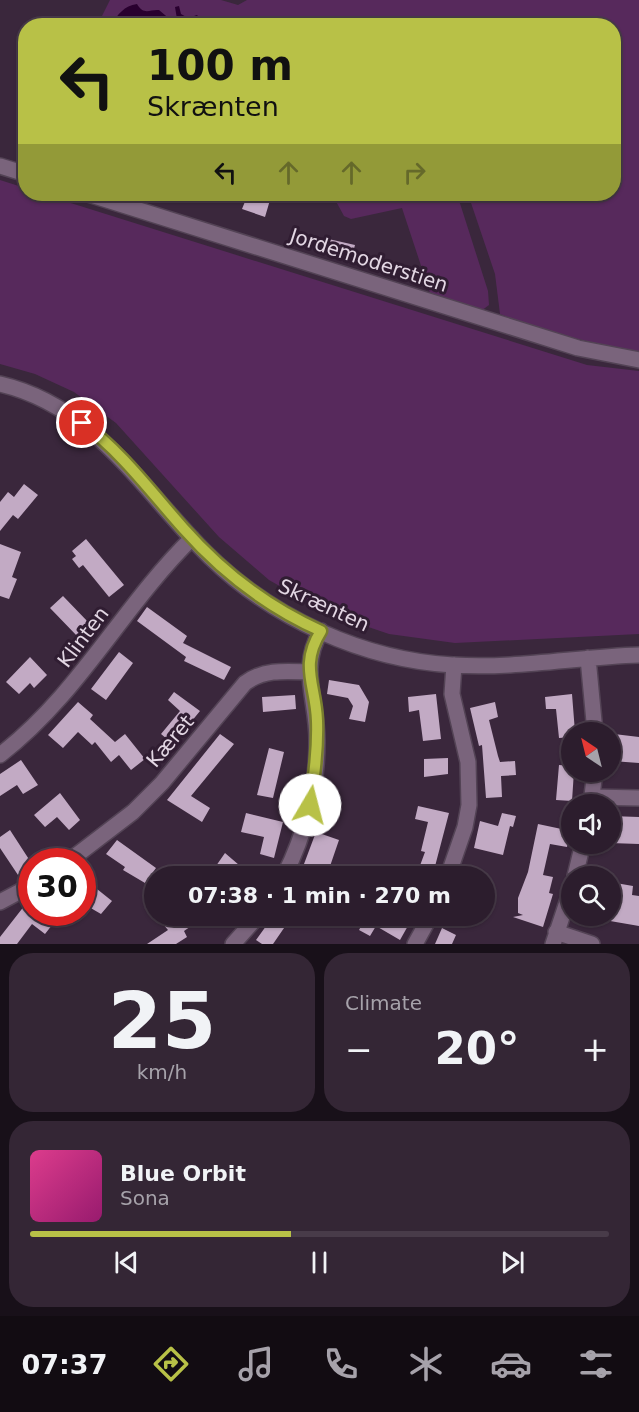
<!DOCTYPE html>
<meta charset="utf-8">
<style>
body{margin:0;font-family:"DejaVu Sans",sans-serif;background:#342635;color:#f1f3f6;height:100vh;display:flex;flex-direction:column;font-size:22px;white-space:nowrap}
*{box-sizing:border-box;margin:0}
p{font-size:20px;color:#a6a2aa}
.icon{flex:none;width:33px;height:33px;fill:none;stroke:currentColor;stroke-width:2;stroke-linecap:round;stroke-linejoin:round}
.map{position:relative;height:944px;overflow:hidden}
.details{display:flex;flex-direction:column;gap:9px;padding:9px;background:#181019;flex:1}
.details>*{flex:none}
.guide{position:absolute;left:18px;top:18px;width:603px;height:183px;border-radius:24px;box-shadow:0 2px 4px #0004,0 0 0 2px #483b49;background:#b8c147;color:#111;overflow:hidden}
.needle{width:39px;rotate:325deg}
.fabs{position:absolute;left:561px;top:722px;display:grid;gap:12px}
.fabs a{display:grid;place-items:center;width:60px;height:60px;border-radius:50%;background:#2c1d2d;box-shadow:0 2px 4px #0004,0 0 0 2px #483b49;font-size:30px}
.speed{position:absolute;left:18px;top:848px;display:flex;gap:12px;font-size:30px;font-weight:700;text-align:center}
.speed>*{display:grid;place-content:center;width:78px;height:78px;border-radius:50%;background:#2c1d2d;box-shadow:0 2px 4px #0004,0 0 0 2px #483b49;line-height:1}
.speed .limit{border:9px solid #d22;background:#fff;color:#111}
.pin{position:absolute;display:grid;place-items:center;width:51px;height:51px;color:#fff;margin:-26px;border:3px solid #fff;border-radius:50%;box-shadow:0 2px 6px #0007}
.me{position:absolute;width:66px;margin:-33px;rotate:8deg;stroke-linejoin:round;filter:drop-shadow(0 0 4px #0008)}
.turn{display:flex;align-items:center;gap:21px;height:126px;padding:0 30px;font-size:27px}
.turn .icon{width:78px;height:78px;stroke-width:2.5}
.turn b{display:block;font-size:42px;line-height:51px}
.lanes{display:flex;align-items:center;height:57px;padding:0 30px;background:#0003;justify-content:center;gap:30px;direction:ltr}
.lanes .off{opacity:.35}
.big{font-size:45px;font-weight:700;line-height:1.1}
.details .card{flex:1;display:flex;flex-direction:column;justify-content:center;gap:9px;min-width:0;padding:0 21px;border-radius:24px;background:#342635}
.details .dial{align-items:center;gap:0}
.dial b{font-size:78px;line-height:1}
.song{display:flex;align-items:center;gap:18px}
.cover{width:72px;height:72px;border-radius:9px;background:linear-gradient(135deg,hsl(330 70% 55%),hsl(320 70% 35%))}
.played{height:6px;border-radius:3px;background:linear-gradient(90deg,#b8c147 45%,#483b49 45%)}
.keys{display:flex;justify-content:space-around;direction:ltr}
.heat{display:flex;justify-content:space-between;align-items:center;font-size:33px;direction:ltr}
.details .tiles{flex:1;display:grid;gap:9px;grid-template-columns:1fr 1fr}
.card:last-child{grid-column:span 2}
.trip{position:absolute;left:144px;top:866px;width:351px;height:60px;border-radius:30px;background:#2c1d2d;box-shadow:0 2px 4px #0004,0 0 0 2px #483b49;font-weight:700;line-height:60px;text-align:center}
.menu{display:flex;height:96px;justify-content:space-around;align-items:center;background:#120c12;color:#a6a2aa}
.menu .icon{width:42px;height:42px}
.menu .selected{color:#b8c147}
.menu b{font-size:27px;color:#f1f3f6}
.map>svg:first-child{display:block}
</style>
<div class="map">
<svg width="639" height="944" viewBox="0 0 639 944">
<rect width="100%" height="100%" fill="#3a273c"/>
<path fill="#57295c" d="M110,0H221L238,5L247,0H639V353L539,330L500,314L495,274L468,194H614V26H97Z
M0,180L25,188L26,194H42L587,365L639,371V634L455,643L389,634L327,613L269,580L219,537L116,423L74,392L35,374L0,364Z
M332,194H457L488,291L489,305L481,311L431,296L402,208L351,219L344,216Z"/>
<path fill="#29002f" d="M137,4C144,16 150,9 159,10L172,21L177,19L175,7L179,6L181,14L188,18L197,15L202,21L196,26L111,25C118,14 124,6 137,4Z"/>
<path fill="#c2aac4" d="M248,194L270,200L265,217L242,209Z
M324,238L355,245L351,260L321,252Z
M24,484L38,495L18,519L13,515L0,531V502L8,492L14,497Z
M86,539L124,585L109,597L83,565L79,568L72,559L76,556L72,551Z
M0,544L21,552L12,577L17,579L9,599L0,596Z
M63,596L90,624L78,637L50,608Z
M147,607L187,636L183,643L231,667L224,680L184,661L186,657L137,621Z
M119,652L133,663L106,700L91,689Z
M30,657L47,675L34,688L30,683L19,694L6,682Z
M329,680L359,685L369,702L365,722L349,719L353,706L348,698L327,694Z
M174,692L200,711L173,744L161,734L180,711L168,700Z
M436,694L441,739L423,741L419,710L409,712L408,697Z
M572,694L575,732H572V737L559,738L556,709H546L545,697Z
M295,695L296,709L263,712L262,697Z
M78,702L93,715L90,719L115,742L125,734L145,759L131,770L119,755L111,762L95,742L92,745L78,732L63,748L48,735Z
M495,702L498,717L489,720L498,756L500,762L515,761L516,775L501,776L502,797L486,798L482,745L479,746L470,708Z
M220,734L234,744L191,796L210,808L202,822L167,800Z
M614,734L639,737V763L612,761L610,736Z
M269,748L284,752L273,798L257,795Z
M448,758V774L424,777V759Z
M21,760L38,785L23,794L17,785L0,796V774Z
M559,765L572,766V771H574L572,801L556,800Z
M60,793L80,820L69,830L57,817L45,827L34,815Z
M418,806L449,813L433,874L430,876H392L396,864L418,871L425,852L421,851L428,822L415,819Z
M246,813L283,822L274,858L260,854L264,837L241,832Z
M502,813L516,816L513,827L510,826L503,855L474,848L480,821L498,826Z
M610,816L639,817V844L610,843Z
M538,824L571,831L567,847L550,844L543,875L553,877L549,893L553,894L543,927L513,917L523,915L518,913V898L528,872Z
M10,830L32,864L18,875L0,848V837Z
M316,832L339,840L328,872L304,864Z
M117,840L156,868L145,883L123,870L125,867L106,854Z
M225,853L239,865L254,876H209Z
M82,877L112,901L101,914L82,903Z
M610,882L633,886L632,895L639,896V926L610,921Z
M32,896V912H46L56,920L45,934L32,924L17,944H0V937Z
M176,915H192L197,922L184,931L187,937L176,944H147L168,930L163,924Z
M274,915H293L273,944H262L256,940Z
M367,915H393L409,924L400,940L376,926L370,936L359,930Z
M442,928L456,935L452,944H435Z"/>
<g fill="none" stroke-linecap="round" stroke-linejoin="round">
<g stroke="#534355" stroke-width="18">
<path id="minor" d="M0,166L26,174
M88,194L578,348L639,360
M0,384C96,406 144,493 210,557C274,619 364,660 453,665C515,669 577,657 639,655
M588,658L595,732
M0,755C80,693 122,607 192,538
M592,797L639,798
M591,804L595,771
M69,861L133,812L162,783L245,683C264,669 285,671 308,672
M284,876C305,835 317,788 317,743C318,702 298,668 321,631
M448,876L465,827L469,805L468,762L452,694L454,665
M575,876L583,843
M0,902L32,885
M556,932L592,944
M233,944L259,915
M415,944L431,915
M553,944L572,887"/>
</g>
<use href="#minor" stroke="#7a647c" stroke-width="15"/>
</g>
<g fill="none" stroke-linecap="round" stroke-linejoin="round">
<g stroke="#787d2e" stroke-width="15">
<path id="route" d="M82,423C121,451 151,492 183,528C222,572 267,607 321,631C299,666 316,685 317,721C318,749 314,777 310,805"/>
</g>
<use href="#route" stroke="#b8c147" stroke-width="10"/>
</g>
<g text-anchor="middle" stroke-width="6" stroke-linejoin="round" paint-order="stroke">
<g font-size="20" fill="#e3d7e4" stroke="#301d32">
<text transform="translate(369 260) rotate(18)" y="7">Jordemoderstien</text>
<text transform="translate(324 605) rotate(25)" y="7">Skrænten</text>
<text transform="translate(83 637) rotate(-53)" y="7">Klinten</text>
<text transform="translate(170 741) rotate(-50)" y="7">Kæret</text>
</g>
</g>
</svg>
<div class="fabs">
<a><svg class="needle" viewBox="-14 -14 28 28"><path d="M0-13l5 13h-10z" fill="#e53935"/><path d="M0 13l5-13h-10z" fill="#a6a2aa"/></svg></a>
<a><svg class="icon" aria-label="sound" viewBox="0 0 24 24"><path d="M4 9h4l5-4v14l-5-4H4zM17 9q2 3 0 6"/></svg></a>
<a><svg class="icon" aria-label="search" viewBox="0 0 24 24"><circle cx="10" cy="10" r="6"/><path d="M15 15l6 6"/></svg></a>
</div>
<div class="speed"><div class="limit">30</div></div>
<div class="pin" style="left:82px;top:423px;background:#d93025"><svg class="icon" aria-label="arrive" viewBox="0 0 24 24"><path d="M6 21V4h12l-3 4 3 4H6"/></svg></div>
<svg class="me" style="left:310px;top:805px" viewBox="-20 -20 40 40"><circle r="19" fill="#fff"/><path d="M0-13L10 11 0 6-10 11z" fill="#b8c147"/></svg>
<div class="trip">07:38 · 1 min · 270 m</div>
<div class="guide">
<div class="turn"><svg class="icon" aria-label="left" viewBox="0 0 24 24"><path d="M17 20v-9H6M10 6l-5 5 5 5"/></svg><div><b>100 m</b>Skrænten</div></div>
<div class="lanes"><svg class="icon" aria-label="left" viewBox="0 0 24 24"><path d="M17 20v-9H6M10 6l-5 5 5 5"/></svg><svg class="icon off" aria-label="ahead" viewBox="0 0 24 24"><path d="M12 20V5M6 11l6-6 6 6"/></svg><svg class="icon off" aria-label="ahead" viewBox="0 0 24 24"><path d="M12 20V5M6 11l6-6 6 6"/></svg><svg class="icon off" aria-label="right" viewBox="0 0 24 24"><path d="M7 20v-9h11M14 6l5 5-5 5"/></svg></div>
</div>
</div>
<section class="details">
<div class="tiles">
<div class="card dial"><b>25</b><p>km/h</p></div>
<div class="card"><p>Climate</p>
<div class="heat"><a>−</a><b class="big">20°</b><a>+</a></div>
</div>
<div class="card">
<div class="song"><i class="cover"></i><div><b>Blue Orbit</b><p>Sona</p></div></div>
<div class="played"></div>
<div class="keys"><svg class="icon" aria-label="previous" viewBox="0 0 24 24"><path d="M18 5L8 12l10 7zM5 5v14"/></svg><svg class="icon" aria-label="pause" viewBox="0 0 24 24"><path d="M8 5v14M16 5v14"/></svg><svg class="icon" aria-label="next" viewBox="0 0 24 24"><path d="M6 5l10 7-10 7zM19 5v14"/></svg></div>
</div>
</div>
</section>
<nav class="menu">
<b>07:37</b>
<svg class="icon selected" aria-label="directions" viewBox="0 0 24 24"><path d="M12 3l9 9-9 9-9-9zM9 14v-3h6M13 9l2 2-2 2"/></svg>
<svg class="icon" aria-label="music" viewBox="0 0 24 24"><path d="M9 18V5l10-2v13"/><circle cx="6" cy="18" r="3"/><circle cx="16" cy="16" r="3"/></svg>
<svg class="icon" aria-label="phone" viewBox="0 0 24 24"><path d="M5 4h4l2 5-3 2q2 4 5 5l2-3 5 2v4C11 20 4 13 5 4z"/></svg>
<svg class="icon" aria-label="climate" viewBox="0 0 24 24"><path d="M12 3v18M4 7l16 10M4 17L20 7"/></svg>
<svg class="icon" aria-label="car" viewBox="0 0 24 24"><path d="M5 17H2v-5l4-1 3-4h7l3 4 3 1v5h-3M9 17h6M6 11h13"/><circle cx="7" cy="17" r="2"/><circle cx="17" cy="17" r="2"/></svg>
<svg class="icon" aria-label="filters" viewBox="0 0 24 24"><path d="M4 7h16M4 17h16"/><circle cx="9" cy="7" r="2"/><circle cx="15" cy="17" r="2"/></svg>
</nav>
